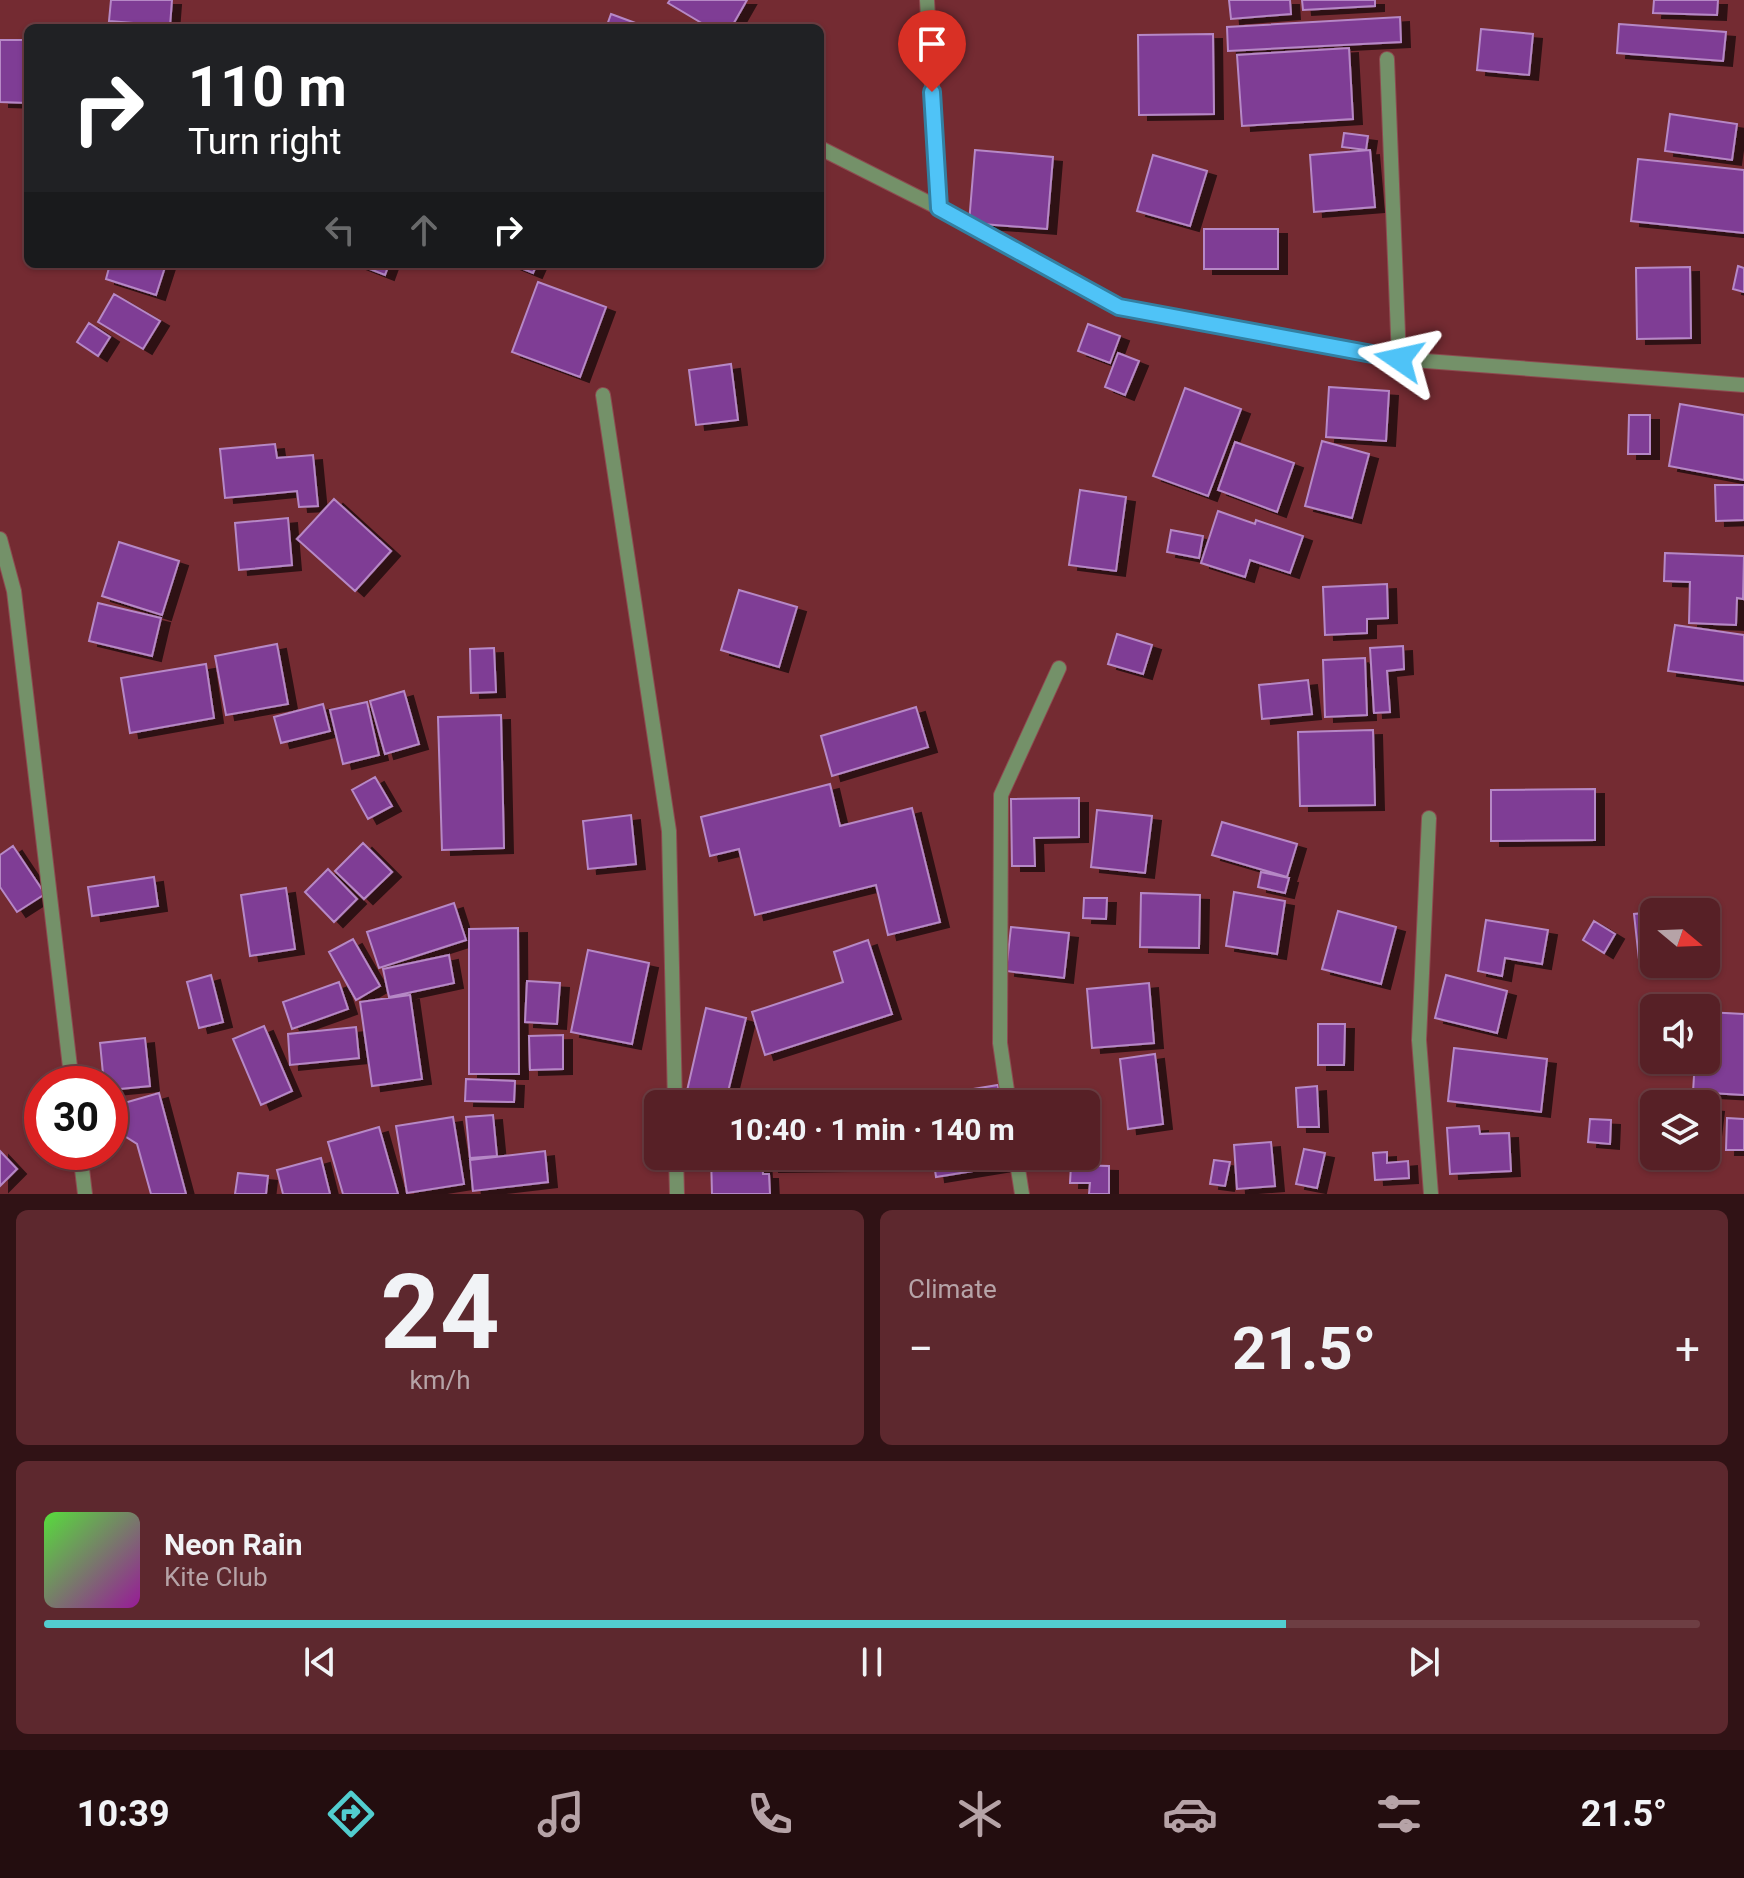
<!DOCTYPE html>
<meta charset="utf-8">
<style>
body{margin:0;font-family:Roboto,sans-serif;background:#5d282e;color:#f1f3f6;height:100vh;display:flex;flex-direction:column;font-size:30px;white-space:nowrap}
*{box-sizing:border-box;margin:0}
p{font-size:26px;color:#b6a3a7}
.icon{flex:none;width:44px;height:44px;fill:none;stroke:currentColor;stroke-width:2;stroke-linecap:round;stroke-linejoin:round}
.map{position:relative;height:1194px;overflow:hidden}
.sheet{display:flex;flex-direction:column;gap:16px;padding:16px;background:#301215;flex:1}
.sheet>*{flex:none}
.banner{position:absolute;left:24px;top:24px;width:800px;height:244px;border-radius:12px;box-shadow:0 2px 6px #0004,0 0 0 2px #6d3e43;background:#202124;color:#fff;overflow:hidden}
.needle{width:52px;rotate:109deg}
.tools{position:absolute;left:1640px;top:898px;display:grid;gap:16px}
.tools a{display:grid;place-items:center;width:80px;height:80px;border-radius:12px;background:#572026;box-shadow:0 2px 6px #0004,0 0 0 2px #6d3e43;font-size:40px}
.speed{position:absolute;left:24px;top:1066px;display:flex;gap:16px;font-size:40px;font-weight:700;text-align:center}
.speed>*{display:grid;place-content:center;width:104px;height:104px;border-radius:50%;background:#572026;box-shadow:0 2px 6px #0004,0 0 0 2px #6d3e43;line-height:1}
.speed .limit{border:12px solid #d22;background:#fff;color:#111}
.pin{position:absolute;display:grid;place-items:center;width:68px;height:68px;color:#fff;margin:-82px -34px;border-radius:50% 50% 50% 0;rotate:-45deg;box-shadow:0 0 8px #0007}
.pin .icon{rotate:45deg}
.me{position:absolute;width:88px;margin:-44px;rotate:281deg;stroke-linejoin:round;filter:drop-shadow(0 0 6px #0008)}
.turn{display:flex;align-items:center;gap:28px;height:168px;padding:0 32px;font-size:36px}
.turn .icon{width:104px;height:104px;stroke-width:2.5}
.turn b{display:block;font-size:56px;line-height:68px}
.lanes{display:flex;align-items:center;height:76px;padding:0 32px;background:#0003;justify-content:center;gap:40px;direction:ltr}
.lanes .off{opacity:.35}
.big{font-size:60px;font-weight:700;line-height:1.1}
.sheet .tile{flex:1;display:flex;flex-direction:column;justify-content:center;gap:12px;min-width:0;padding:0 28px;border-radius:12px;background:#5d282e}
.sheet .dial{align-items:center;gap:0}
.dial b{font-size:104px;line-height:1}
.song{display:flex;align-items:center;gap:24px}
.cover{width:96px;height:96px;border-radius:12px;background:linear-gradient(135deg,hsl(110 70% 55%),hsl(300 70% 35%))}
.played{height:8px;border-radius:4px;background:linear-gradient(90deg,#52cdcf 75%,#6d3e43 75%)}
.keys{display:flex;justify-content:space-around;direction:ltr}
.heat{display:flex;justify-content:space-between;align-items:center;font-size:44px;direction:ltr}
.sheet .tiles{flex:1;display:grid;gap:16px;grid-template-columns:1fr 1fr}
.tile:last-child{grid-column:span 2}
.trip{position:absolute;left:644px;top:1090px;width:456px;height:80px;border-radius:12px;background:#572026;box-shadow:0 2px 6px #0004,0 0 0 2px #6d3e43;font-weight:700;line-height:80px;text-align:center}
.tab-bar{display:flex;height:128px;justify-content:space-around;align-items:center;background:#230d0f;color:#b6a3a7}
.tab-bar .icon{width:56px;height:56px}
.tab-bar .current{color:#52cdcf}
.tab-bar b{font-size:36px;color:#f1f3f6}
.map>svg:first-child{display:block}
</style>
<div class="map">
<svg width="1744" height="1194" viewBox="0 0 1744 1194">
<defs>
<filter id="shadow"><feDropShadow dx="9" dy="5" stdDeviation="0" flood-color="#0009"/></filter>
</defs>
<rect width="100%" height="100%" fill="#742b32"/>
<path fill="#7f3d95" stroke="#b688c6" stroke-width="2" filter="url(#shadow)" d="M111,0H172L170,26L109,21Z
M670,0H747L731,28H710L668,3Z
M1229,0H1290L1291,14L1231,19Z
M1302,0H1375V6L1303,10Z
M1654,0H1718L1717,15L1653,13Z
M611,14L649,28H606Z
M1400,17L1401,42L1228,51L1227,27Z
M1619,24L1726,32L1723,61L1617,53Z
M1481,29L1533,34L1529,75L1477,70Z
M1213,34L1214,114L1139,115L1138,35Z
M0,40H28V103L0,102Z
M1349,48L1353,119L1242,126L1237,55Z
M1670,114L1737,124L1732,160L1665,151Z
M1344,133L1368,136L1366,150L1342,147Z
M975,150L1053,157L1047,229L969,223Z
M1370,150L1375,207L1314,212L1310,155Z
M1153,155L1207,171L1190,226L1137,211Z
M1638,159L1744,170V233L1631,221Z
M1204,229H1278V269H1204Z
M110,264H166L156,295L106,279Z
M357,264H389L385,275Z
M511,264H537L533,273Z
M1738,266L1744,268V292L1733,289Z
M1690,267L1691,338L1637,339L1636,268Z
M538,282L606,307L580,377L512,352Z
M114,294L160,321L143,349L98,322Z
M89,323L110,337L98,356L77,342Z
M1088,324L1120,336L1110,363L1078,351Z
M1118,353L1139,361L1125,395L1105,387Z
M731,364L738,420L696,425L689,370Z
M1329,387L1389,391L1386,441L1326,437Z
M1185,388L1241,409L1208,496L1153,476Z
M1680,404L1744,415V480L1669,466Z
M1629,415H1650V454H1628Z
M1322,441L1369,454L1352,518L1305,506Z
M1235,442L1294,463L1277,512L1218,490Z
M275,444L277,458L313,455L318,506L299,507L297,491L225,498L220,449Z
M1715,485H1744V520L1716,521Z
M1080,490L1126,497L1116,571L1069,565Z
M334,499L391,551L355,591L297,539Z
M1218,511L1255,524L1256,520L1303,536L1290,573L1250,560L1245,577L1201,563Z
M288,518L292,565L239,570L235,523Z
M1171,530L1203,536L1199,558L1167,552Z
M119,542L179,561L162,615L102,596Z
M1665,553L1744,556L1743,599L1737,598L1736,625L1689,623L1690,582L1664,581Z
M1387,584L1388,618L1367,619V633L1325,635L1323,587Z
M739,590L797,607L779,667L721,650Z
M98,603L161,618L152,656L89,641Z
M1675,625L1744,635V681L1668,671Z
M1117,634L1152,645L1143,674L1108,664Z
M277,644L288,704L226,715L215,656Z
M1403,646L1404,669L1387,671L1390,712L1374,713L1370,648Z
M494,648L496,692L471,693L470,649Z
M1365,658L1367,715L1325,717L1323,660Z
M206,664L214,718L130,733L121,678Z
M1308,680L1312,714L1262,719L1259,685Z
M404,691L419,744L385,754L370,701Z
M367,702L379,755L343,764L330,710Z
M323,704L330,731L281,743L274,717Z
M916,707L928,747L832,776L821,736Z
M501,715L504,848L442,850L438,717Z
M1373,730L1375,805L1300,806L1298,732Z
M375,777L392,806L368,819L352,790Z
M830,784L840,826L912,808L940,922L888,935L876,885L755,915L739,849L710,856L701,817Z
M1595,789V840L1491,841V790Z
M1079,798V837L1034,838L1035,866H1012L1011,799Z
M1097,810L1152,816L1145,873L1091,867Z
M631,815L636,864L588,869L583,821Z
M1222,822L1297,844L1287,877L1212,855Z
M363,843L392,872L364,899L335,871Z
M13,846L45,894L17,912L0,887V855Z
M328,869L357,899L334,922L305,892Z
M1261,872L1289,878L1285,893L1258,887Z
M154,877L158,906L92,916L88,887Z
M286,888L295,949L250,956L241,895Z
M1234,892L1285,901L1277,954L1226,946Z
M1141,893L1200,895L1199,948L1140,947Z
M1084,898H1107L1106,919L1083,918Z
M454,903L466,940L379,968L367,932Z
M1683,909V912H1654V964H1687L1640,969L1634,914Z
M1338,911L1396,927L1381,984L1322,969Z
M1486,920L1548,930L1542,964L1505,958L1502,976L1478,971Z
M1594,921L1615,934L1604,953L1583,940Z
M1011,927L1069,933L1064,978L1006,971Z
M518,928L519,1074H469V929Z
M353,939L380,986L356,1000L329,952Z
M868,940L892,1014L765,1055L752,1012L843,982L834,952Z
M588,950L649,963L632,1044L571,1032Z
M449,955L454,983L389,997L383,969Z
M211,975L223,1022L199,1028L187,982Z
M1446,975L1507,991L1497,1033L1435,1018Z
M527,981L560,983L557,1024L525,1022Z
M339,982L348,1009L292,1029L283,1002Z
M1149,983L1154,1043L1092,1048L1087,989Z
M410,995L422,1079L372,1086L360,1002Z
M706,1008L746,1018L725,1104H684Z
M1706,1012L1744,1014V1095L1693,1092L1695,1060H1706Z
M1318,1024H1345L1344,1065H1318Z
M264,1026L292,1091L261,1105L233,1039Z
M356,1027L359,1058L290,1065L288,1034Z
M563,1035V1069L530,1070L529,1036Z
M145,1038L150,1086L110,1090V1084H104L100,1043Z
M1454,1048L1547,1059L1541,1112L1448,1101Z
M1155,1054L1163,1124L1128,1129L1120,1059Z
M466,1079L515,1081L514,1102L465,1101Z
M998,1085L1000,1104H925L924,1097Z
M1317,1086L1319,1127H1298L1296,1088Z
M159,1093L186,1194H151L137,1144L115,1130L110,1124V1107Z
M1706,1106L1715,1107L1709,1157L1705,1156Z
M493,1115L497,1156L470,1158L466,1117Z
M453,1117L464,1184L407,1193L396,1126Z
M1727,1118L1744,1119V1150H1726Z
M1590,1119L1611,1120L1610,1144L1588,1142Z
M1479,1126L1480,1134L1509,1133L1511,1171L1450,1174L1447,1128Z
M379,1127L398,1194H343L328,1142Z
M1271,1142L1275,1186L1237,1189L1234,1145Z
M1304,1149L1325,1153L1317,1188L1296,1184Z
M0,1151L17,1169L0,1186Z
M545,1151L548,1182L473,1191L470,1160Z
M1387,1152V1163L1408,1161L1409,1178L1375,1180L1373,1153Z
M711,1156H762L763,1174H769L770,1194H712Z
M770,1156H845V1166L770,1167Z
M933,1156H1008L1010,1165L936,1177Z
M1665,1156H1682V1162L1665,1160Z
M321,1158L330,1194H283L277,1170Z
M1214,1160L1230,1162L1225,1186L1210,1184Z
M1071,1165L1109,1166V1194H1089L1090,1183H1070Z
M238,1173L268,1176L266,1194H235Z"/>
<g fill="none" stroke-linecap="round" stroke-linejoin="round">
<g stroke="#8e4a50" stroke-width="16">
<path id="minor" d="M927,0L939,208
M1387,59L1399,359
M820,148L939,208L1119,307L1399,359L1744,385
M603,395L669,831L675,1104
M0,539L14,591L72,1084
M1429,818L1419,1040L1431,1194
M1009,1104L1000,1043L1001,795L1059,668
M80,1152L85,1194
M676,1156L677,1194
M1016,1156L1022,1194"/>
</g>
<use href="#minor" stroke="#749169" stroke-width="14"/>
</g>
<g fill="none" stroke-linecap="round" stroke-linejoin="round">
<g stroke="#337fa1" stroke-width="20">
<path id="route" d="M932,92L939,208L1119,307L1399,359"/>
</g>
<use href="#route" stroke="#4fc3f7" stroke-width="14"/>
</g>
</svg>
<div class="tools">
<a><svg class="needle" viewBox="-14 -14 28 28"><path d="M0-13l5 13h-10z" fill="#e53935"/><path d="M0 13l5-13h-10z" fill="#b6a3a7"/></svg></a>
<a><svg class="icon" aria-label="sound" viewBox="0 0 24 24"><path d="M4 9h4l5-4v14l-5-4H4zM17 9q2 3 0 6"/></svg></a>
<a><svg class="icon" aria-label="layers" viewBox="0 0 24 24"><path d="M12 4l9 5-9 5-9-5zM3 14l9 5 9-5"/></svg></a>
</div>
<div class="speed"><div class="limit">30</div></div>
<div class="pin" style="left:932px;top:92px;background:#d93025"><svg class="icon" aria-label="arrive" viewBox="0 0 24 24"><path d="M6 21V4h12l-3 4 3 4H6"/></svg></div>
<svg class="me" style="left:1399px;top:359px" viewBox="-20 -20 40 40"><path d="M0-17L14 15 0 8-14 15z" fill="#4fc3f7" stroke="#fff" stroke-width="4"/></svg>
<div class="trip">10:40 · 1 min · 140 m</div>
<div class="banner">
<div class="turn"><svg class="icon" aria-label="right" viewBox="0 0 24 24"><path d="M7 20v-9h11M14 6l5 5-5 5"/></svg><div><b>110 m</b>Turn right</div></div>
<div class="lanes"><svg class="icon off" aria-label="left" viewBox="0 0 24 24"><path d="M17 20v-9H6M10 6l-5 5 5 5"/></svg><svg class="icon off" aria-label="ahead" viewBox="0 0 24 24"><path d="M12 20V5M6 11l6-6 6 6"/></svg><svg class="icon" aria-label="right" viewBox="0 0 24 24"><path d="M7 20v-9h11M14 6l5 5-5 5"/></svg></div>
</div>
</div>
<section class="sheet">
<div class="tiles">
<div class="tile dial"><b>24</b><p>km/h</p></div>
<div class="tile"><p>Climate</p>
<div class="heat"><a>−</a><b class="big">21.5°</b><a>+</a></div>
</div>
<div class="tile">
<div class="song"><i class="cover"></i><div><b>Neon Rain</b><p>Kite Club</p></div></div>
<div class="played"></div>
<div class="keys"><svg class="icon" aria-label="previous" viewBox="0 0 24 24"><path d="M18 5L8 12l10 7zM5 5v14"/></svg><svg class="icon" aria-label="pause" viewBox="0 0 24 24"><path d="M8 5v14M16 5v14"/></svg><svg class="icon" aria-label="next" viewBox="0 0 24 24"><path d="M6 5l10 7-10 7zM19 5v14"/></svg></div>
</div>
</div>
</section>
<nav class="tab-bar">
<b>10:39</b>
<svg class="icon current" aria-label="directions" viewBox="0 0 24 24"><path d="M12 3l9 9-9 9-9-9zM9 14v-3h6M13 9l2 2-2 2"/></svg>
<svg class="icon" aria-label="music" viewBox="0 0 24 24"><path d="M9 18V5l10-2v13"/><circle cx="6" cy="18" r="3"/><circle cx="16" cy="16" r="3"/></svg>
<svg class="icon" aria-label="phone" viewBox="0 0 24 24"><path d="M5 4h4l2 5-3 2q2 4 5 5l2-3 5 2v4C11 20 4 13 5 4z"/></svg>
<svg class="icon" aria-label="climate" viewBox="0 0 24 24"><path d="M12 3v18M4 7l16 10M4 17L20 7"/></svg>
<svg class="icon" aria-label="car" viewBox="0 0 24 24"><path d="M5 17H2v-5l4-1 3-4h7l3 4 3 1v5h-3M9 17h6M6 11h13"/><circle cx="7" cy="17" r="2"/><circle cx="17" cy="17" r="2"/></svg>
<svg class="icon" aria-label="filters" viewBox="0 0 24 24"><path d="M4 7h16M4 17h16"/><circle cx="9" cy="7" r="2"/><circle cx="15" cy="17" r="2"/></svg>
<b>21.5°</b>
</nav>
